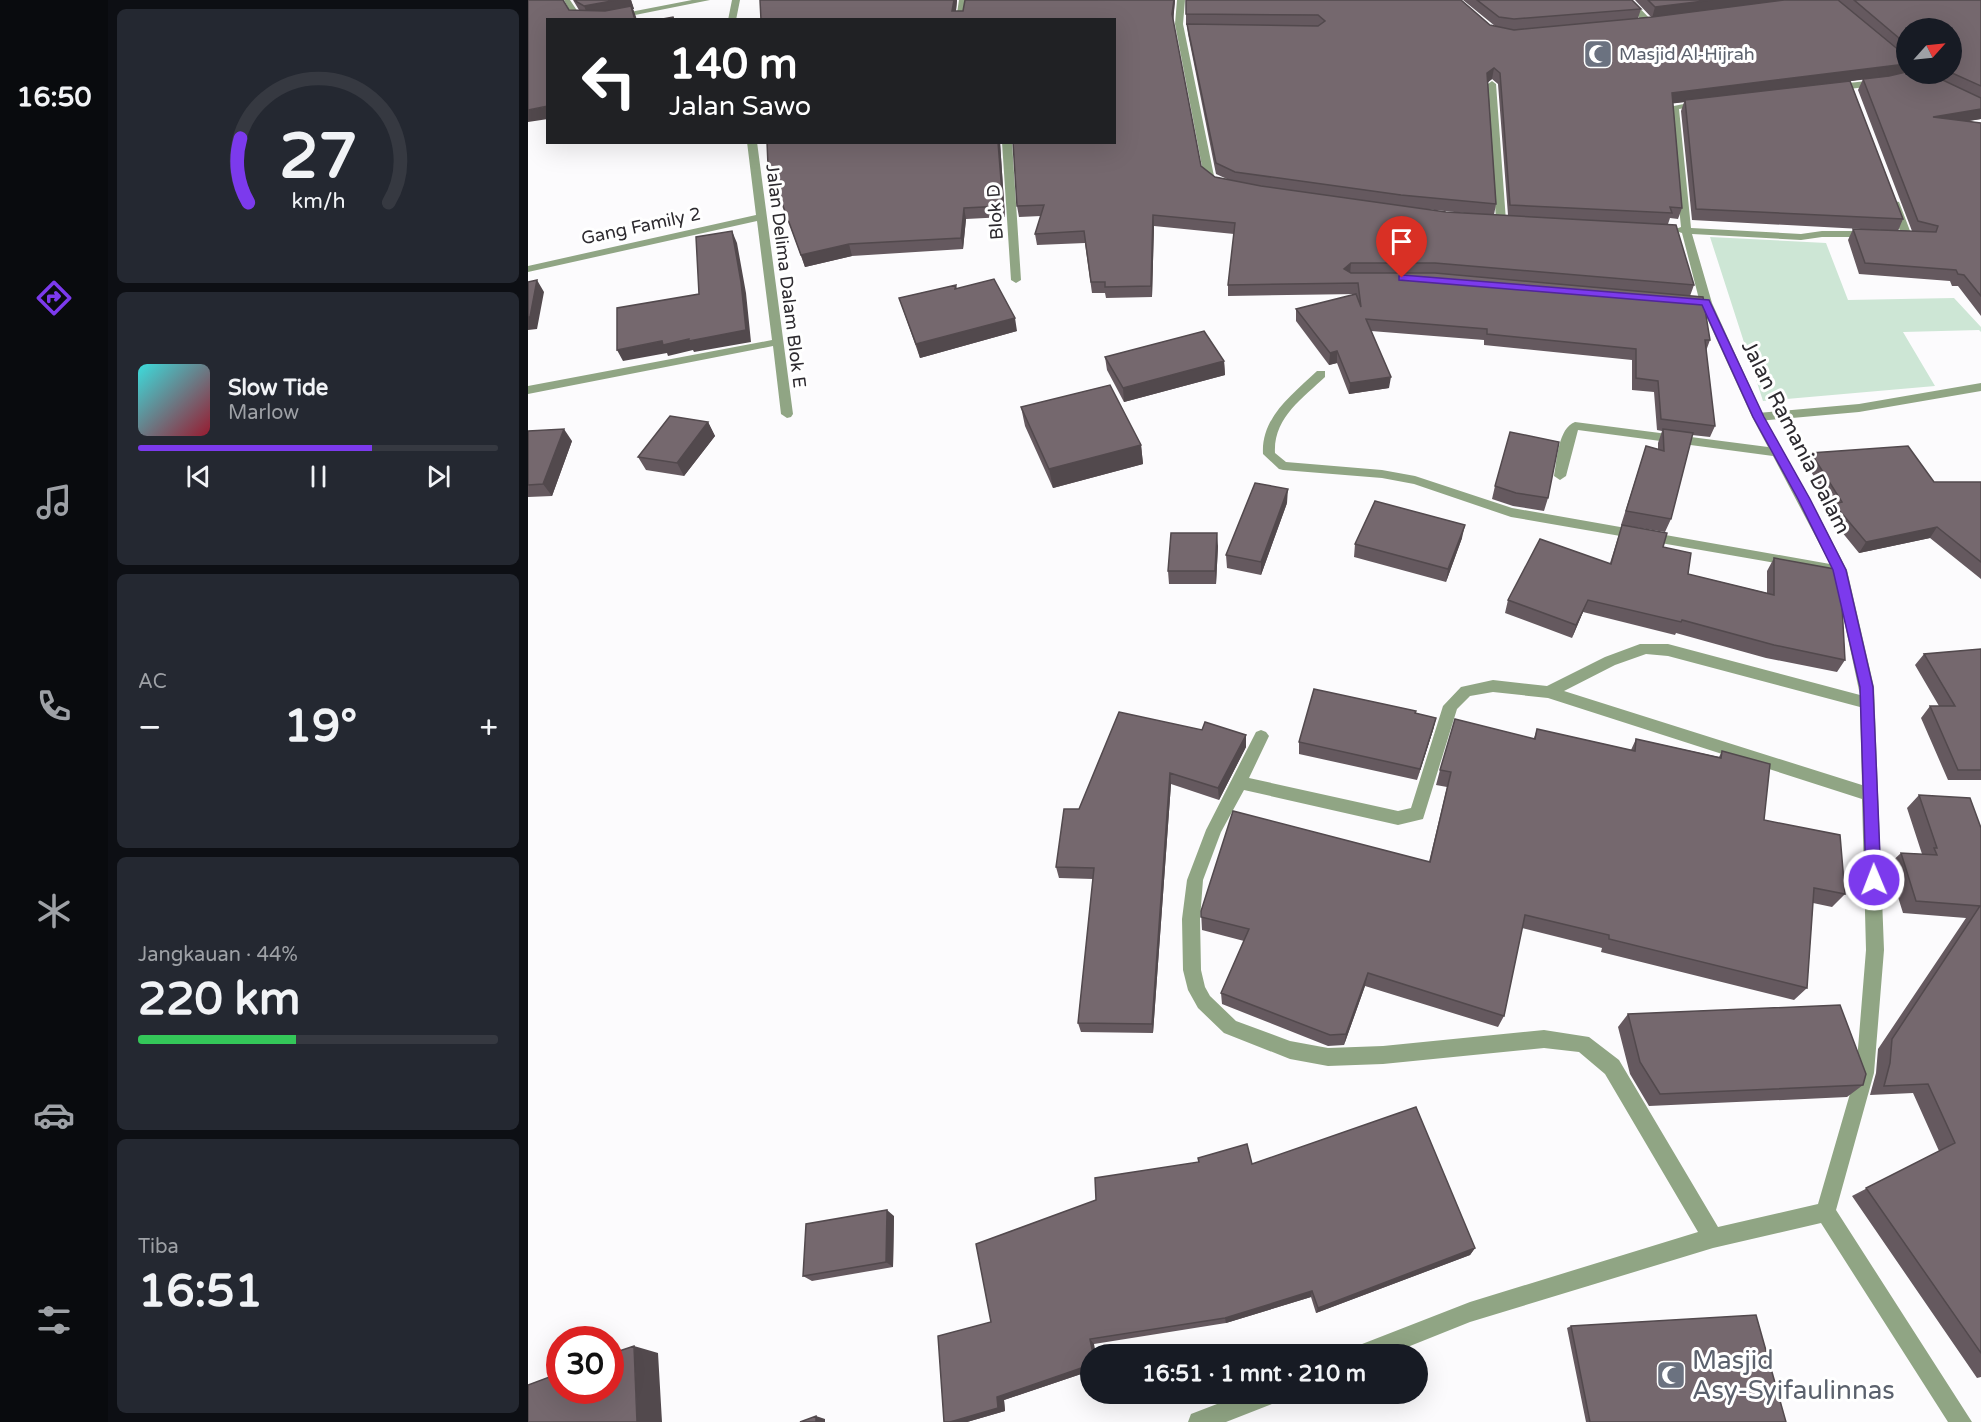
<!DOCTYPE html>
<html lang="id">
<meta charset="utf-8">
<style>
body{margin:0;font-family:"Varela Round",sans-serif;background:#242831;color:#f1f3f6;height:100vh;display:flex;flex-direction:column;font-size:22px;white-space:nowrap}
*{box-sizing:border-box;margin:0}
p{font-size:20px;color:#9ea1a6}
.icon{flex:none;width:33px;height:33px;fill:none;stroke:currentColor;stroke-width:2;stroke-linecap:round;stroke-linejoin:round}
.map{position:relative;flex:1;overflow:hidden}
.sheet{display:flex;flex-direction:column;gap:9px;padding:9px;background:#0d0f14;width:420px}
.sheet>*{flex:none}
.guide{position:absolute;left:18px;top:18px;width:570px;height:126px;border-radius:0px;box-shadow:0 6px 24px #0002;background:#202124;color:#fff;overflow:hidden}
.needle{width:39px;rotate:63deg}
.fabs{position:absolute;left:1368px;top:18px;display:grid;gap:12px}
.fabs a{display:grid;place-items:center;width:66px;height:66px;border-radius:50%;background:#171b24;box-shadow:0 6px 24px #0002;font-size:30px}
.speed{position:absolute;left:18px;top:1326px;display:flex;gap:12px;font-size:30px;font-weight:700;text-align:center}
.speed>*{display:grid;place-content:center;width:78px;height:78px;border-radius:50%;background:#171b24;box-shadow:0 6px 24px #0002;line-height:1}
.speed .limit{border:9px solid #d22;background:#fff;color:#111}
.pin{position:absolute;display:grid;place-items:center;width:51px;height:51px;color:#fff;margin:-62px -26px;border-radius:50% 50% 50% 0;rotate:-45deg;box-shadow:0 0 6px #0007}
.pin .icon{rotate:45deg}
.me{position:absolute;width:66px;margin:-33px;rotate:359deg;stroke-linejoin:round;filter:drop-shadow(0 0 4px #0008)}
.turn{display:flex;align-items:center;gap:21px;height:126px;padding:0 24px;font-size:27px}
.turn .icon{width:78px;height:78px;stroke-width:2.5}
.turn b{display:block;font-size:42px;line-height:51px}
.big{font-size:45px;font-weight:700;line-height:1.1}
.sheet .card{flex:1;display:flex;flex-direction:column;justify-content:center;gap:9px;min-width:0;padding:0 21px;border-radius:9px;background:#242831}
.sheet .dial{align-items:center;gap:0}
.dial svg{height:156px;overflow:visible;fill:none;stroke:#363941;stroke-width:7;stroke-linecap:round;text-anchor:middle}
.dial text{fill:#f1f3f6;stroke:none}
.song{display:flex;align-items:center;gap:18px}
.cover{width:72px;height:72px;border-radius:9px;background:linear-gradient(135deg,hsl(180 70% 55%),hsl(350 70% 35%))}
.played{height:6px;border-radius:3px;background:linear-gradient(90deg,#7c3aed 65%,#363941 65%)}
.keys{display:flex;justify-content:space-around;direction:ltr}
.heat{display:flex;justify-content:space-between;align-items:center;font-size:33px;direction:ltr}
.charge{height:9px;border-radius:4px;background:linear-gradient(90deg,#34c759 44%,#363941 0)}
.trip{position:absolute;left:552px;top:1344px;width:348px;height:60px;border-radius:30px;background:#171b24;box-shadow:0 6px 24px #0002;font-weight:700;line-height:60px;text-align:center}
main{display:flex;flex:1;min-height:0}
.tabs{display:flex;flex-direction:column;width:108px;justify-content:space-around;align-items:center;background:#090b0e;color:#9ea1a6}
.tabs .icon{width:42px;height:42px}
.tabs .current{color:#7c3aed}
.tabs b{font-size:27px;color:#f1f3f6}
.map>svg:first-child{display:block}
</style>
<main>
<nav class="tabs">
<b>16:50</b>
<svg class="icon current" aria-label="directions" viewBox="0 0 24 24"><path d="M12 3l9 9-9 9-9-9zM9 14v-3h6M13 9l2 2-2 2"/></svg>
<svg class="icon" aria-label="music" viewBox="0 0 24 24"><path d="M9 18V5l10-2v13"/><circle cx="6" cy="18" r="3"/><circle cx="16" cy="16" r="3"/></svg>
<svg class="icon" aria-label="phone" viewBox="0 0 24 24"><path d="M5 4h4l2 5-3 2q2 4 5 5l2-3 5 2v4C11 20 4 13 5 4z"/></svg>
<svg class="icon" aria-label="climate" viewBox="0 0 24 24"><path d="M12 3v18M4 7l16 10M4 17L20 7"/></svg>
<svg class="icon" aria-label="car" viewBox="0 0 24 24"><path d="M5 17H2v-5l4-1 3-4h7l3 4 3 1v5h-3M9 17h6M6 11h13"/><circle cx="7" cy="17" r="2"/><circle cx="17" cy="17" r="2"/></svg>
<svg class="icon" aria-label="filters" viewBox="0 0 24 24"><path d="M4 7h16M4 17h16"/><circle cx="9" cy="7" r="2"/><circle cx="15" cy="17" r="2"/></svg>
</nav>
<section class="sheet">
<div class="card dial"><svg viewBox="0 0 100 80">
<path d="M14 69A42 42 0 1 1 86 69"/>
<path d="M14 69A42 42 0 0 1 10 36" stroke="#7c3aed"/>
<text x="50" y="56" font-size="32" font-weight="700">27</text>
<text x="50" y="72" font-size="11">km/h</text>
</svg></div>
<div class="card">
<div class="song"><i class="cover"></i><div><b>Slow Tide</b><p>Marlow</p></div></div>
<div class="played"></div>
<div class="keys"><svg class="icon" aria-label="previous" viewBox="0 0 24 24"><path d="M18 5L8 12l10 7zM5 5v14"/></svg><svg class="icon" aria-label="pause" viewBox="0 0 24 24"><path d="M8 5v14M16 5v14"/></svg><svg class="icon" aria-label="next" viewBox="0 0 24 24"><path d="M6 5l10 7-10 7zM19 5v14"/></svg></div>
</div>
<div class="card"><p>AC</p>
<div class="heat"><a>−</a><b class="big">19°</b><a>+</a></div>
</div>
<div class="card"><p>Jangkauan · 44%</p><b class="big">220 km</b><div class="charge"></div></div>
<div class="card"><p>Tiba</p><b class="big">16:51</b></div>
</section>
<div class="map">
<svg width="1453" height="1422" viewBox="0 0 1453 1422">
<rect width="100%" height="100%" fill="#fcfbfd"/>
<path fill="#cde6d5" d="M1182,237L1298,243L1320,300L1426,298L1453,327V332L1451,330L1375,332L1407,386L1235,401Z"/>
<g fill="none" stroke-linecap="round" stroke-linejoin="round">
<path fill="#90a584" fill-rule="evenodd" d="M1453,383V391L1331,412L1230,421L1224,417L1230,413L1331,404Z"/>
<path fill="#90a584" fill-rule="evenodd" d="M36,0H42L52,15L61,20L46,19Z
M164,0H182L82,20H61Z
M204,0H212L208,20H200Z
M431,0H439L436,20H428Z
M649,0H657L655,24L686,176L697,182V186H691L676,177L647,24Z
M1095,0H1104L1124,21V25H1118Z
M1380,74H1393L1356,85L1303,91L1299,88L1303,85L1356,79Z
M964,81L968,84L978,221L973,224L968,221L960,84Z
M1175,100L1180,103L1178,105L1151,109L1163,228L1273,234L1294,231H1341L1346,234L1341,237H1294L1273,240L1164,234L1184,303L1236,417L1282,499L1319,570L1346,687L1356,950L1346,1073L1308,1210L1444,1422H1420L1293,1223L1185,1248L942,1322L862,1354H827L829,1346L942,1302L1170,1232L1077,1074L1051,1052L1016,1048L855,1064L800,1066L762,1059L696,1033L670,1008L660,990L655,970L654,919L659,880L678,830L728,732L733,730L738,732L741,736L721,778L870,811L883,808L915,706L933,687L965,680L1019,686L1077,657L1112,644H1140L1332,695L1306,573L983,517L886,484L854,478L755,470L751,469L735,454C733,417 764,395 789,371H797V377C775,398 745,418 747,453L758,462L854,470L887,476L984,508L1302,564L1245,456L1050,430L1038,476L1032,480L1026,476C1029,461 1030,428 1047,422L1240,447L1224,417L1172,303L1154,233L1145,230L1153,227L1141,107ZM1118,654L1140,656L1332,707L1334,785L1036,691L1087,665ZM965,692L1020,698L1334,799L1338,950L1328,1073L1290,1204L1190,1227L1091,1060L1061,1037L1016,1030L855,1046L800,1048L762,1041L708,1021L682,996L677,987L673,970L672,919L675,880L693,832L716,790L870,825L895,819L929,709L942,696Z
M219,142H229L265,414L263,417L259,418L253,414L245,346L0,394V386L244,340L229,221L0,272V266L228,215Z
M474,142H484L493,280L488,283L483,280Z
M1362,200L1371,202L1384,236L1383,238L1374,236L1361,202Z
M715,1394H752L749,1402L698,1422H660L663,1414Z"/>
</g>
<path fill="#65595f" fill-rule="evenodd" d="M45,0H103L106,9H105L109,20H20L41,10H51Z
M232,0H429L428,11H435L437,0H647L645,20L673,166L687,177L699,179L688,174L660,34L659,25H658V0L967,26L935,0H1104L1113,9L1110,18L1123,17L1107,0H1453V119L1439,121L1453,123V316L1430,286H1424L1422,281L1331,274L1320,240L1325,229L1384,231L1330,90L1335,79L1322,81L1375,219L1370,231L1164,220L1153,111L1156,102L1145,103L1154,208L1150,219L1142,218L1140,224L1166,285L1162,296L1182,340L1178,351L1187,426L1182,437L1164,435L1143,519L1137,532L1093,525L1118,446L1130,449V443L1134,431L1129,430L1126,392L1104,390V360L956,345V340L843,331L861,388L821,394L809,363L801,365L768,321V309L829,298V294L700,296V285L706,234L626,226L624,297L578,298L577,293H564L557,243L509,245L507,234L513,216L491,217L489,206L586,142ZM1378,28H1424V74H1378ZM964,79L970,84L980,215H966L968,204L960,82ZM887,208L946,214L918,212Z
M239,142H472L477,217L438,219L435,249L324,256L277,267L240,165Z
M428,285L429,289L489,331L392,358L371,298Z
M577,357L696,361L697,375L596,402L579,370Z
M493,407L613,445L615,464L525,488L497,426Z
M180,422L187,436L156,476L118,470L110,457Z
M0,431L44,441L24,496L0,497Z
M1283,453L1406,482H1453V579L1402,538L1331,553L1300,515L1304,507L1278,463Z
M967,486L1020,498L1016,511L985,506L964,499Z
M759,503L733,575L699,568L698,555Z
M1094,525L1135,547L1160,574L1239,593V571L1246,558L1317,660L1309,672L1238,658L1148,633L1147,635L1055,612L1044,638L977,613L980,600L1082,563Z
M934,538L918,582L826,557L827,544Z
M690,546L688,584H641L640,571Z
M1453,649V780H1420L1393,718L1402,706H1411L1387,665L1396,654Z
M887,713L908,718L905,730L889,780L771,754V742Z
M1009,729L1103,750L1108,739L1191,757L1194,751L1236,820L1317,894L1304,907L1285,903L1279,988L1266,1000L1073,952L1074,948L994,928L976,1016L970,1027L837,986L816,1045L800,1046L694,1004L693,993L716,941L674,930L673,911L901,862L919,787L908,785L912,770L1006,738Z
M674,730L718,735V747L691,800L643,784L625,1033L553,1032L550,1023L565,879L531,878L528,867L551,809Z
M1391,795L1453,828V1377L1449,1378L1324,1196L1411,1151L1385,1093L1342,1095L1348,1073L1350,1049L1438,918L1375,913L1360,865L1373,853L1394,854L1379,808Z
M1100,1014L1335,1085L1319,1097L1121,1106L1102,1074L1090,1027Z
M724,1164L947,1248L942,1255L788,1313L783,1297L698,1323L566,1344L562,1354V1371L476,1400L477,1411L439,1422H416L463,1322Z
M366,1216L365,1267L284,1281L275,1276Z
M1043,1326L1258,1422H1058L1039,1328Z"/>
<path fill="#52494d" d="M89,0H103L106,9H105L109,20L61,18L56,6Z
M426,0H429L427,20L424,11Z
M646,0H647L645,24L644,14Z
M1184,0H1260L1124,18L1127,7Z
M1378,64V74H1380L1141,104L1144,93Z
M966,68L964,79L958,84L959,73Z
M20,106V119L0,122V110Z
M1453,109V119L1400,128L1405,117Z
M470,142H472L477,217L475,206Z
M436,208L438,219L435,249L433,238Z
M625,215L626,226L624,297L623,286Z
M204,231L209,243L218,293L223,342L166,352L165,350L140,356L139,353L95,361L89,350L134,341L161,339Z
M321,244L324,256L277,267L273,255Z
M823,263L822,274L816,269Z
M9,280L16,292L9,329L0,330V317Z
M487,318L489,331L392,358L388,344Z
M809,351V363L801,365L802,353Z
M696,361L697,375L596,402L595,388Z
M863,377L861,388L821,394L822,383Z
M180,422L187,436L156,476L149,463Z
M36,429L44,441L24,496L15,484Z
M613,445L615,464L525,488L521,469Z
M760,489L759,503L733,575V562Z
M937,525L934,538L918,582L920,569Z
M1409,527L1402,538L1331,553L1338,542Z
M689,533L690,546L688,584L687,571Z
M1060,600L1055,612L1044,638L1048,625Z
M908,718L905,730L889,780L892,769Z
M718,735V747L691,800L690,788Z
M642,773L643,784L625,1033L624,1024Z
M840,973L837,986L816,1045L818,1034Z
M359,1210L366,1216L365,1267L358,1262Z
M947,1248L942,1255L788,1313L790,1308Z
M784,1291L783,1297L698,1323L697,1318Z
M562,1339L566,1344L568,1354H565Z
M106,1346L130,1353L134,1422H109Z
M562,1365V1371L476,1400L477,1411L439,1422H422L469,1397Z
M288,1416L297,1419V1422H288Z"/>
<path fill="#75686e" stroke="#52494d" stroke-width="1.5" d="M0,0H35L41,10L77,11L103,6L107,20H20V106L0,110Z
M47,0H89L56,6L49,2Z
M232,0H426L424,11H435L437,0H646L644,14L673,166L687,177L733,186L918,212L1148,225L1166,285L907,263H823L816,269L823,273H907L1175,297L1182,340H1177L1187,426L1133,419L1130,381L1108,378V349L959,334V329L838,319L863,377L822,383L809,351L802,353L768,309L828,294L833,307L830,283L700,285L707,223L625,215L623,286L577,287V282H563L556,231L507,234L516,205L489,206L485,142H586V20H233Z
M658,0H933L962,25L986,30L1124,17L1256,0H1310L1378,56V64L1144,93L1154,208L1142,207L1144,213L982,205L972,73L966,68L959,73L968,204L873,195L707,172L688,163L659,24L790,26L797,21L790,15L658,14Z
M949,0H1104L1113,9L986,19L971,17Z
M1120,0H1184L1127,7Z
M1326,0H1453V86L1424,73V28H1378V44Z
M145,17L146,20H129Z
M1378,72V74H1402L1453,98V109L1405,117L1453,123V296L1436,275L1430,274L1428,270L1337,263L1325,229L1408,232L1410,226L1390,221L1335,79L1361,76Z
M1322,81L1375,219L1168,209L1157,100Z
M239,142H470L475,206L436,208L433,238L321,244L273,255L240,165Z
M204,231L213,282L218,330L161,341V339L135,345L134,341L89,350V308L171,294L168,237Z
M466,279L487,318L388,344L371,298L428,285L427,289Z
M9,280L2,317H0V282Z
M676,331L696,361L595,388L577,357Z
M582,385L613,445L521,469L493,407Z
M142,416L180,422L149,463L110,457Z
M36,429L15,484L0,485V431Z
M1135,429L1165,433L1143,519L1098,511L1118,446L1136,451Z
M982,432L1031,442L1020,498L988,493L967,486Z
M1380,446L1406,482H1453V562L1409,527L1338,542L1306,504L1314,502L1283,453Z
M727,483L760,489L733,562L698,555Z
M847,501L937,525L920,569L827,544Z
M1094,525L1139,533L1135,547L1163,553L1160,574L1246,595V558L1312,570L1317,660L1246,645L1154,620L1153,622L1060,600L1048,625L980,600L1012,539L1083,564Z
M643,533H689L687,571H640Z
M1453,649V770H1430L1402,706H1427L1396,654Z
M786,689L888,711L887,713L908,718L892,769L771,742Z
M591,712L674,730L677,722L718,735L690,788L642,773L624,1024L550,1023L566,868L528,867L536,809H551Z
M927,719L1007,739L1009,729L1107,751L1108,739L1193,758L1194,751L1242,764L1236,820L1312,835L1317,894L1286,888L1279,988L1081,939V935L997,915L976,1016L840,973L818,1034L802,1035L693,993L721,929L673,917V911L705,811L902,862L923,772L912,770Z
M1391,795L1442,798L1453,828V1353L1338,1188L1427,1143L1400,1084L1356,1086L1362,1063L1364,1039L1452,906L1388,901L1373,853L1409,855L1406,848H1409Z
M1312,1005L1338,1074L1335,1085L1132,1094L1112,1062L1100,1014Z
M888,1107L947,1248L790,1308L784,1291L697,1318L562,1339L565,1354H562V1365L469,1397L470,1408L422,1422H416L410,1336L463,1322L448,1244L568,1200L567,1178L671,1162L670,1158L719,1144L724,1164Z
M359,1210L358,1262L275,1276L278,1224Z
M1228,1315L1258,1422H1062L1043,1326Z
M106,1346L109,1422H0V1385L32,1373V1390H82V1354Z
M288,1416V1422H272Z"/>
<path fill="#7c3aed" stroke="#51269a" stroke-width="1.5" d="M874,275L1181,300L1236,417L1282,499L1318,570L1345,687L1353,880L1351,885L1346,887L1340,885L1338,880L1332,687L1305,570L1270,499L1225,417L1174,305L871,280V276Z"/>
<defs>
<g id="mosque-square" transform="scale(1.5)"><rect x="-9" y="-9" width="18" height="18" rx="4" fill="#6b7280" stroke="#fff"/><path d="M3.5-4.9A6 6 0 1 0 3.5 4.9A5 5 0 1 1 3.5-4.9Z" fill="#fff"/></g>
</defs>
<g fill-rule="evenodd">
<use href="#mosque-square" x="1070" y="54"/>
<use href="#mosque-square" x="1143" y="1375"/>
</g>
<g text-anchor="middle" stroke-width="6" stroke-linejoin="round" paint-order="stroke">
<g font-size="18" fill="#5b616d" stroke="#fff" text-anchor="start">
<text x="1091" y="60">Masjid Al-Hijrah</text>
</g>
<g font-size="18" fill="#2d2a2f" stroke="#fff">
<text transform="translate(467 212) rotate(-94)" y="6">Blok D</text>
<text transform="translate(113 226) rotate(-12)" y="6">Gang Family 2</text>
<text transform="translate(258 276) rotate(83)" y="6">Jalan Delima Dalam Blok E</text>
</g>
<g font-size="21" fill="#2d2a2f" stroke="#fff">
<text transform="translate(1268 437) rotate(63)" y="7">Jalan Ramania Dalam</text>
</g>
<g font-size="26" fill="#5b616d" stroke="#fff" text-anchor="start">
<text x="1164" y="1369">Masjid<tspan x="1164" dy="30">Asy-Syifaulinnas</tspan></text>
</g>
</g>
</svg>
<div class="fabs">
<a><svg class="needle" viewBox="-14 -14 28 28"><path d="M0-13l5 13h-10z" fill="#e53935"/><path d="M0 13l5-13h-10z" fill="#9ea1a6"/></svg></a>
</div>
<div class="speed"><div class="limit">30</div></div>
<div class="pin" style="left:874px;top:278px;background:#d93025"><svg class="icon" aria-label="arrive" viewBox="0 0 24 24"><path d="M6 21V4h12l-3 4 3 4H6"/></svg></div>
<svg class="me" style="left:1346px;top:880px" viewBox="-20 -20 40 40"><circle r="17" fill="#7c3aed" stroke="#fff" stroke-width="3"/><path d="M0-11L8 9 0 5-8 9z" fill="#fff"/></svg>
<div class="trip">16:51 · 1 mnt · 210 m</div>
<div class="guide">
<div class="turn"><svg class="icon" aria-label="left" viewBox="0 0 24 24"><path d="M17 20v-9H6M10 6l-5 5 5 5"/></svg><div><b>140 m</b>Jalan Sawo</div></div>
</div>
</div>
</main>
